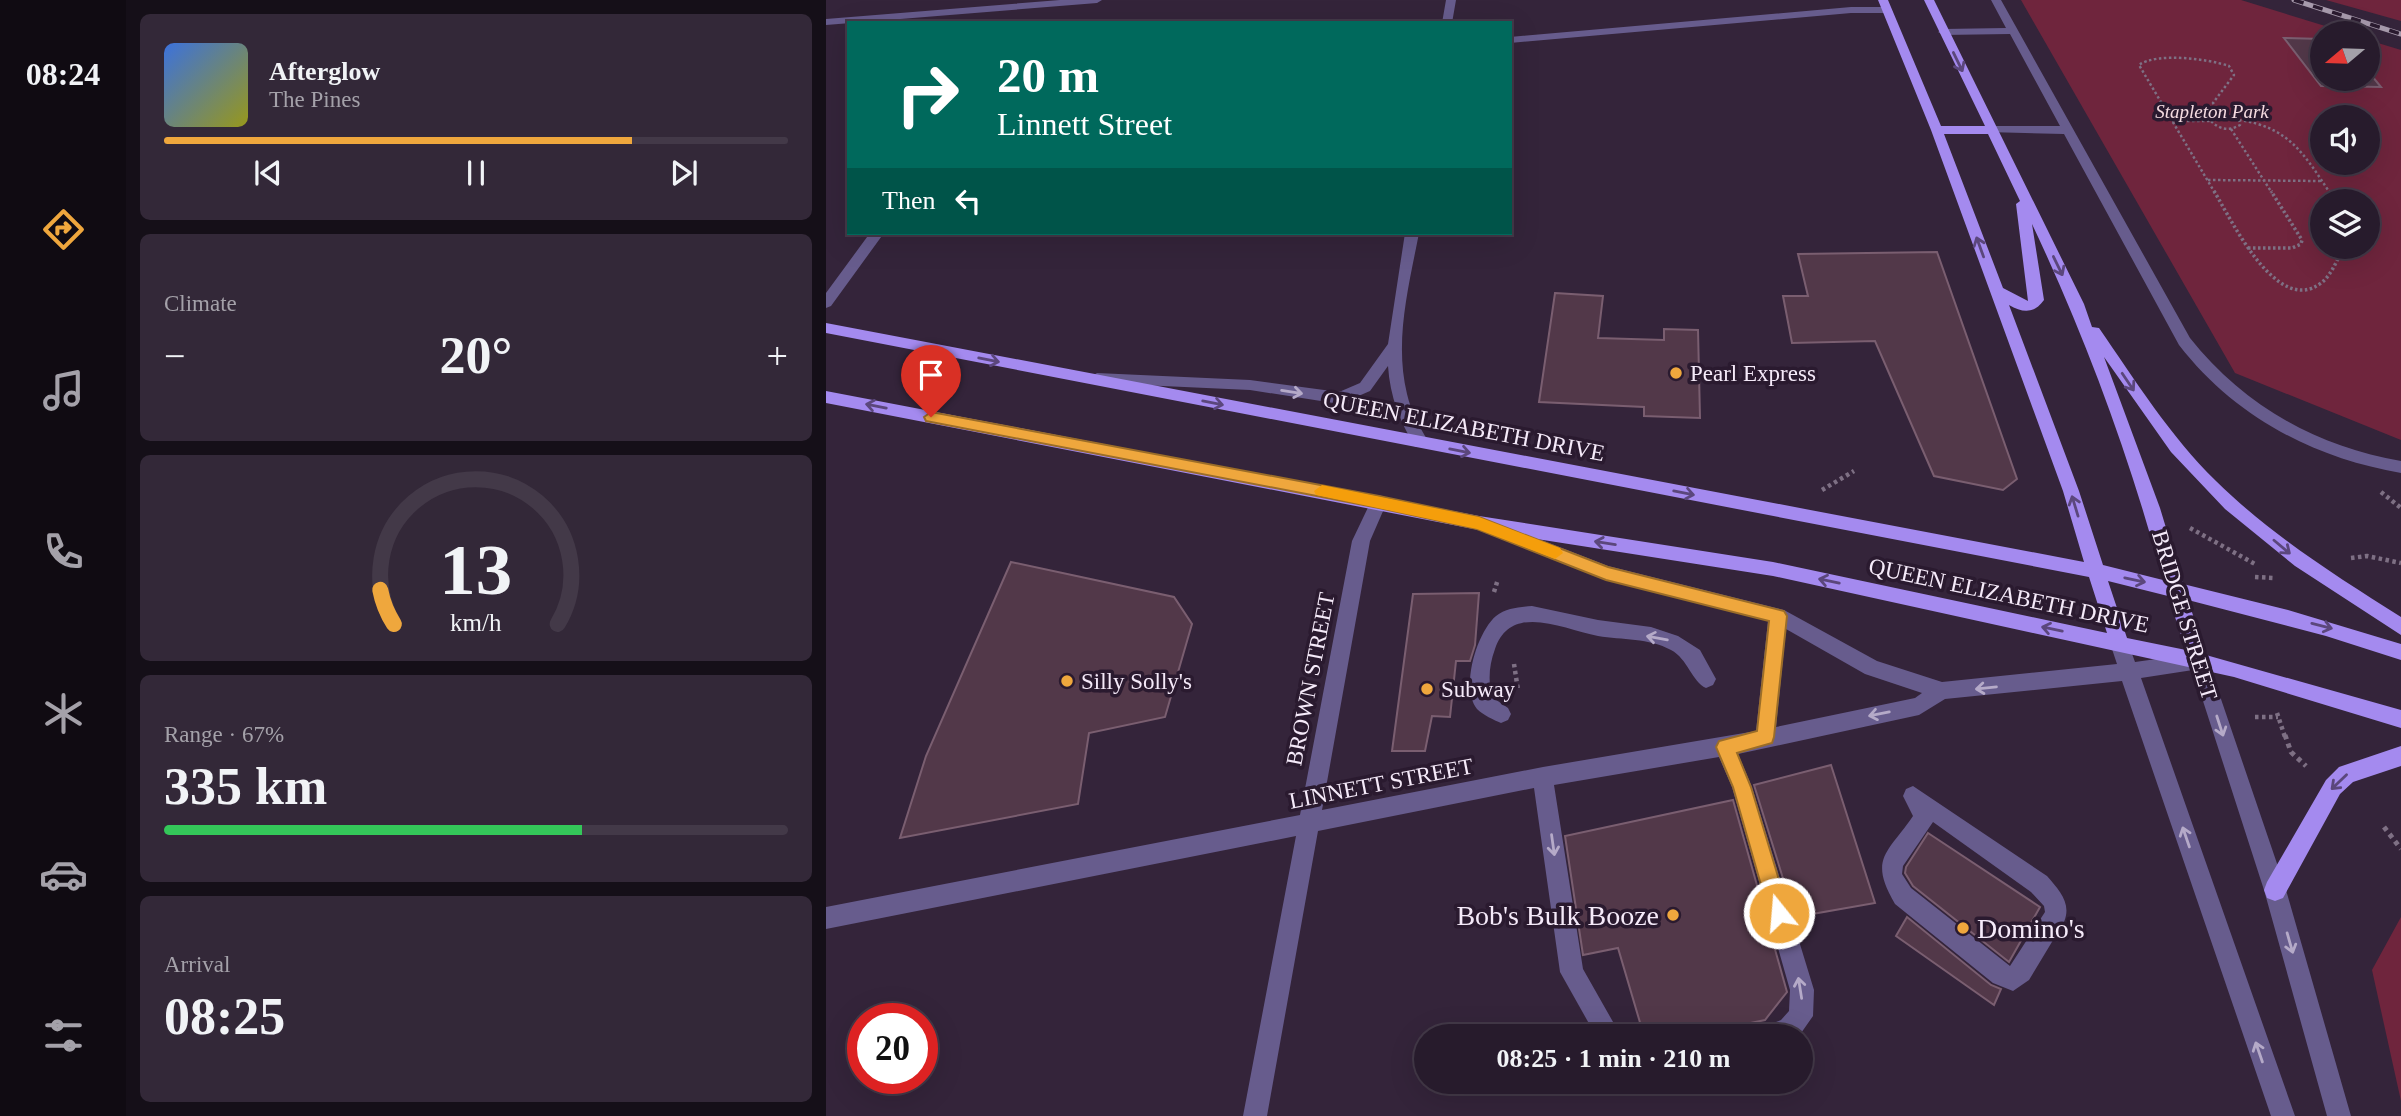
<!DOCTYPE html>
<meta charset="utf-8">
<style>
body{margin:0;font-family:"Times New Roman",serif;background:#332838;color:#f1f3f6;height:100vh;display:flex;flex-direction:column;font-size:26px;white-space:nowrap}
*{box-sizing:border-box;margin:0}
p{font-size:23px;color:#a4a1a9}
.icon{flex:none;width:38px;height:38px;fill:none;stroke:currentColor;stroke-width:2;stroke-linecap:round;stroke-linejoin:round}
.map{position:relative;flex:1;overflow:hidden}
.details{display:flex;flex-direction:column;gap:14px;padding:14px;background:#150f18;width:700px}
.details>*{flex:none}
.hud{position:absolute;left:21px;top:21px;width:665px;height:214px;border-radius:0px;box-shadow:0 7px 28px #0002,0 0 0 2px #433948;background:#00695c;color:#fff;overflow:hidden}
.needle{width:46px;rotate:251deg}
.tools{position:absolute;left:1484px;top:21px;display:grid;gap:14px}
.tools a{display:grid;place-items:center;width:70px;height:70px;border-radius:50%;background:#271b2c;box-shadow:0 7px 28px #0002,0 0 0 2px #433948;font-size:35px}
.speed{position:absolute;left:21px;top:1003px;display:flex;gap:14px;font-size:35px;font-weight:700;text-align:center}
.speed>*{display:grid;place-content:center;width:91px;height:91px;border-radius:50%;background:#271b2c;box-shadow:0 7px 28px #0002,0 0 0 2px #433948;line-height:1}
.speed .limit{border:10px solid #d22;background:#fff;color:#111}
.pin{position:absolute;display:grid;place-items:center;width:60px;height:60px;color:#fff;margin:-72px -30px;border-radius:50% 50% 50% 0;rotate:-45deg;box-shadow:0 0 7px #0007}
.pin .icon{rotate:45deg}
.me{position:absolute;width:77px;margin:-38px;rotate:343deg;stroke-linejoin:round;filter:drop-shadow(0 0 5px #0008)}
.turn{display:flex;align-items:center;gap:24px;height:147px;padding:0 35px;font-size:32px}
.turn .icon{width:91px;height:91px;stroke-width:2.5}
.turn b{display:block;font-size:49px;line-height:60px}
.then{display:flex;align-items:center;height:66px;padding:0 35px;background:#0003;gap:14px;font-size:26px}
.big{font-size:52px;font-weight:600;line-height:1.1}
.details .tile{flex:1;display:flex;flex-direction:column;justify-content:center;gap:10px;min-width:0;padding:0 24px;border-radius:10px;background:#332838}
.details .dial{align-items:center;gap:0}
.dial svg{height:182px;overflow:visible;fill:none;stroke:#433948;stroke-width:7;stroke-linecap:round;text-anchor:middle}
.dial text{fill:#f1f3f6;stroke:none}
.song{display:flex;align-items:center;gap:21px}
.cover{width:84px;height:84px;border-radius:10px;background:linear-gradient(135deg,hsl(220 70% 55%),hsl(60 70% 35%))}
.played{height:7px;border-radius:4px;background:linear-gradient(90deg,#efa73d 75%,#433948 75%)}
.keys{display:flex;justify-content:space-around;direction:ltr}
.heat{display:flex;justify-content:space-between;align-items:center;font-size:38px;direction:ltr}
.charge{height:10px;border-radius:5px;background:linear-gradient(90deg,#34c759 67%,#433948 0)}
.trip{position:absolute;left:588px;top:1024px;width:399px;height:70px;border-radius:35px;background:#271b2c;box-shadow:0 7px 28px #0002,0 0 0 2px #433948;font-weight:600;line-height:70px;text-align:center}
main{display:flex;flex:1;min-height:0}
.tab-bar{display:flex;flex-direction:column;width:126px;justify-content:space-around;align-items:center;background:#100b12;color:#a4a1a9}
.tab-bar .icon{width:49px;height:49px}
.tab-bar .on{color:#efa73d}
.tab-bar b{font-size:32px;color:#f1f3f6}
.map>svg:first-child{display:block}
</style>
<main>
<nav class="tab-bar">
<b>08:24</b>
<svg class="icon on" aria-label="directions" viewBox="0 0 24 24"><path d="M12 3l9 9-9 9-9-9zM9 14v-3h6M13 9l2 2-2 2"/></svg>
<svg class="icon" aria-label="music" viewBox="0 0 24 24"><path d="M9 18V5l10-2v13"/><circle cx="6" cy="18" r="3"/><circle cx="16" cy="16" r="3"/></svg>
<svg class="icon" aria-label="phone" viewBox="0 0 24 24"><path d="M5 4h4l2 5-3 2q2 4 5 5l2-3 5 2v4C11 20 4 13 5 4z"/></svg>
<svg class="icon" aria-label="climate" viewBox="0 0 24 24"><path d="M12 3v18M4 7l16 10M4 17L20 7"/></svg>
<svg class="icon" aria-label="car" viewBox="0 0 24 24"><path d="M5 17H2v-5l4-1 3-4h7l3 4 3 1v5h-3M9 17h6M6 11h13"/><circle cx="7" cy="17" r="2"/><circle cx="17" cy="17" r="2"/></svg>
<svg class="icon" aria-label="filters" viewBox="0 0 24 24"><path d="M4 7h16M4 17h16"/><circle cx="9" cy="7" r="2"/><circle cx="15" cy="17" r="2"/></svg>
</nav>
<section class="details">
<div class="tile">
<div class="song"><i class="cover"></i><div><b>Afterglow</b><p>The Pines</p></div></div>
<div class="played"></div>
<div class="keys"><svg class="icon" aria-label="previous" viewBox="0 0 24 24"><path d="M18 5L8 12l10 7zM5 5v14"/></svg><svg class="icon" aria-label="pause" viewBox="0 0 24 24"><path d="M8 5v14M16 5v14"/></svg><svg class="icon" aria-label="next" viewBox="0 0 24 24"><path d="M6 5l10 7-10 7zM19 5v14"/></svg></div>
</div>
<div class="tile"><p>Climate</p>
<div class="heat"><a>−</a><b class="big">20°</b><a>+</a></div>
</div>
<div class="tile dial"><svg viewBox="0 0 100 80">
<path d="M14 69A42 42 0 1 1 86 69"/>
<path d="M14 69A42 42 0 0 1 8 54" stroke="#efa73d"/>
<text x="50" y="56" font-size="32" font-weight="700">13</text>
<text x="50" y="72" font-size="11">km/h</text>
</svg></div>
<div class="tile"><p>Range · 67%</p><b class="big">335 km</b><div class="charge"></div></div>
<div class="tile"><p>Arrival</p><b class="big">08:25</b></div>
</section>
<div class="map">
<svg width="1575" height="1116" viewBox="0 0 1575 1116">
<rect width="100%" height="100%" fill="#34243a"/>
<path fill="#6f253d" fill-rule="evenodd" d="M1195,0H1415L1522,33H1496V79H1542V40L1575,50V440L1409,373ZM1496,117H1542V163H1496ZM1496,201H1542V247H1496Z
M1500,0H1575V21Z
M1575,917V1101L1546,970Z"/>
<path fill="#523849" stroke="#7a5e70" stroke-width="2" d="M1458,38L1496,39V79H1542V71L1555,87L1495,86Z
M1111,252L1191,479L1177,490L1108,476L1049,341L966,343L957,296H982L972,254Z
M729,293L777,296L772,338L838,340V329L872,330L874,418L818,416V407L713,402Z
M185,562L348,597L366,624L339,717L263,733L252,804L74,838L100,756Z
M653,593L649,645L644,661H630L624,717L606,716L599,751H566L587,594Z
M1005,765L1049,903L969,917L928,785Z
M907,800L961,992L939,1020L861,1036H818L792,948L757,955L739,836Z
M1102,833L1214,907L1183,962L1087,886L1079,873L1080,867Z
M1081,917L1165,985L1175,989L1168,1005L1070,936Z"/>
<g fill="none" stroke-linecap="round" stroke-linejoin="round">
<path stroke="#7e7084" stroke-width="2.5" stroke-dasharray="2.5 2.5" stroke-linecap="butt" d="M1389,114H1402L1413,120L1414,125C1402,132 1392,129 1383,119Z
M1413,120C1463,127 1478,154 1504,193
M1346,121H1384
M1405,129L1446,193
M1382,180L1496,181
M1389,193L1313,65C1331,52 1382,59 1403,66L1408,75L1387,103L1393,113"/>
<path stroke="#7e7084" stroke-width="3.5" stroke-dasharray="2.5 2.5" stroke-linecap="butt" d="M1388,191C1405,219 1451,317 1495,283C1506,275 1511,259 1518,247
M1503,191L1510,201
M1422,248H1466L1475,244L1476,240L1445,191"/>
<path stroke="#7e7084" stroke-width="4.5" stroke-dasharray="3.5 3.5" stroke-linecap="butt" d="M996,490L1028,471
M1555,492L1575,508
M1364,528L1429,564
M1525,558L1541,556L1575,563
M1429,577L1448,578
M668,592L672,579
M688,664L692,690
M1451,713L1459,737
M1429,717H1452"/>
<path stroke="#7e7084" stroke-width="5" stroke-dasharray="4.5 4.5" stroke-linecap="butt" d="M1459,735L1465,752L1480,766
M1558,827L1575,849"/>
<path fill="#675c8d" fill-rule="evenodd" d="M234,0H276L271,3L0,25V19Z
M620,0H630L626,23H616Z
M1165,0H1175L1364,338C1417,405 1491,447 1575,461V473C1487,458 1408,416 1353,345L1238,134L1161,132V128L1165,126H1234L1184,34L1117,35L1112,32L1117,29L1180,28Z
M1025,7H1061L1066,10L1061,13H1025L684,43V37Z
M44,233H58L5,306L0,308V293Z
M579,233H593C583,285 568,341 581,394C585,412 594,427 603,443L601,447H589C574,421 564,397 562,366L544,391L514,404L424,390L271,383L263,378L271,373L424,380L513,392L534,383L562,344Z
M553,495L559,497L561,502L544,541L496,810L717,767L930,731L942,621L780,580L655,531L652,526L655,521L661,519L782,566L958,610L1051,661L1116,682L1291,664L1284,643L1286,637L1293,635L1300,637L1309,662L1373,653L1380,655L1460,890L1525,1116H1501L1438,890L1367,670L1315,678L1469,1116H1445L1296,681L1119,699L1093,715L912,754L926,787L988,990L987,1016L973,1036H930L934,1028L955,1020L963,1011L964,990L906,787L893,757L728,785L757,969L795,1036H770L734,972L708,788L492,831L441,1116H417L470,836L0,929V907L474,815L526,541L547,497ZM960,629L1039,674L1096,693L1089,698L950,727Z
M706,606L772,620L825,627L852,636L874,650L890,679L887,685L880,688C866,682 862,659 845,650C823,638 796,640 772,636C737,629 685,602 669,649C663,665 662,681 666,697L682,708L685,714L682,720L675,723C668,720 657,715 651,709C634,688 651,632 670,616C680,608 694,607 706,606Z
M1087,786L1221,876C1233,890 1246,903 1238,922L1203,980L1187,991L1167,983L1069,904C1042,858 1062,853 1087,816L1077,796L1080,789ZM1107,822L1205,892L1218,906L1219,912L1184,966L1085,888L1076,874L1077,866Z"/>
<path fill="#a48aef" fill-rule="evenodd" d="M1052,0H1062L1115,126H1159L1098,0H1108L1258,304L1266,327L1273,328C1309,380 1344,436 1390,481C1445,535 1510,576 1575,617V635L1469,566L1399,509L1345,452L1278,357L1334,508L1357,584L1462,610L1575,644V660L1500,636L1362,600L1380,655L1575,710V728L1408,677L947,576L653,530L0,403V391L653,516L947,562L1281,633L1263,577L0,333V323L1258,562L1237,491L1105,130ZM1118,134H1162L1194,201L1190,204L1202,301L1177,288ZM1206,224C1260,338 1304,458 1337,580L1277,565L1253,491L1183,305C1197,313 1208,314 1218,300ZM1282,581L1342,596L1360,650L1301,638Z
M1575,746V766L1527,782L1514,794L1457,898L1449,901L1441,898L1438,890L1441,882L1500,780L1513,767Z"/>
<g stroke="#a79aac" stroke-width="5">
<path id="rail" d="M1468,0L1575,34"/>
</g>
<use href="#rail" stroke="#2a1a2f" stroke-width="3.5" stroke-dasharray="10" stroke-linecap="butt"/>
</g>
<defs><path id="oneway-shaft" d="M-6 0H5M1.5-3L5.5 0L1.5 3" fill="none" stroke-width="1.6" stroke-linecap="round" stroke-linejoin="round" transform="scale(1.75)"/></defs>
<g stroke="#5b477c">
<use href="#oneway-shaft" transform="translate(1132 62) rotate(64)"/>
<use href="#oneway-shaft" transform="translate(1154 247) rotate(-110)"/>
<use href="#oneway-shaft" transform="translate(1232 266) rotate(64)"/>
<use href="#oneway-shaft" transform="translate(163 360) rotate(11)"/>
<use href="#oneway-shaft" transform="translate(1302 382) rotate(56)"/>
<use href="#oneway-shaft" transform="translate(387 403) rotate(11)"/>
<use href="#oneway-shaft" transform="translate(50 406) rotate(-169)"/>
<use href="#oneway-shaft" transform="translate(634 451) rotate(11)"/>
<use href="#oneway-shaft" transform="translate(858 493) rotate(11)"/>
<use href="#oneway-shaft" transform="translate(1249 506) rotate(-107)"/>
<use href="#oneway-shaft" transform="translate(779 543) rotate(-171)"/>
<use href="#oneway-shaft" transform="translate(1456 547) rotate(40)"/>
<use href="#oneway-shaft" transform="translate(1309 580) rotate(12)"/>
<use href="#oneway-shaft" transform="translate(1003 581) rotate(-168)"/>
<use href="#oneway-shaft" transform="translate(1496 626) rotate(14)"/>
<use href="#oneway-shaft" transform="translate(1226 629) rotate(-168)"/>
<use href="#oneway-shaft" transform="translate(1513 782) rotate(136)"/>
</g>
<g stroke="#b5aac8">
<use href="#oneway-shaft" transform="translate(466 392) rotate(9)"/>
<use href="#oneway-shaft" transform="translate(831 638) rotate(-170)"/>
<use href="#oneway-shaft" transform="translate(1160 688) rotate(174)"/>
<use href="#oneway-shaft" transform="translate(1053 714) rotate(169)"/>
<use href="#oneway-shaft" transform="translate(1394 726) rotate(72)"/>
<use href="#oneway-shaft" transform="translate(1360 837) rotate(-109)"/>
<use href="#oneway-shaft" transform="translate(727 845) rotate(82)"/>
<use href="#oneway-shaft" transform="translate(1464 943) rotate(74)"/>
<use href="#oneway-shaft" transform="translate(974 988) rotate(-99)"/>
<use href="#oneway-shaft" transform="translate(1433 1052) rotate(-109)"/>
</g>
<path fill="#efa73d" stroke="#9b6d28" stroke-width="2" d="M105,412L553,496L653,517L782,567L958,611L961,616L948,737L946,743L911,753L925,787L963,913L960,920L953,923L946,920L943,913L907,787L890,747L893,741L931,731L943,621L780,580L651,529L553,508L100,421L98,417Z"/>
<path fill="#f59e0b" d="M496,485L653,517L734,548L737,553L729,559L651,529L490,495L488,491Z"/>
<g fill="#efa73d" stroke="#2a1a2f" stroke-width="2.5">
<circle cx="850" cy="373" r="7"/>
<circle cx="241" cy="681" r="7"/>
<circle cx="601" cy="689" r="7"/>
<circle cx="847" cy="915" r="7"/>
<circle cx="1137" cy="928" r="7"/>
</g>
<g text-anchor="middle" stroke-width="7" stroke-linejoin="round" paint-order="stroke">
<g font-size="19" font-style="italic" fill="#f5dbe1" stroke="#2a1a2f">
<text x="1386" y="118">Stapleton Park</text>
</g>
<g font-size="23" fill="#f5eaf9" stroke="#2a1a2f" text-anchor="start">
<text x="864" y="381">Pearl Express</text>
<text x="255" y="689">Silly Solly's</text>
<text x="615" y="697">Subway</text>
</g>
<g font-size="23" fill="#f5eaf9" stroke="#2a1a2f">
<text transform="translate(638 426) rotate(11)" y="8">QUEEN ELIZABETH DRIVE</text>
<text transform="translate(1183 595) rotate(12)" y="8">QUEEN ELIZABETH DRIVE</text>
<text transform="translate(1359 615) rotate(73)" y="8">BRIDGE STREET</text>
<text transform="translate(484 679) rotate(-79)" y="8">BROWN STREET</text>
<text transform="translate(555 783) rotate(-11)" y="8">LINNETT STREET</text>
</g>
<g font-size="28" fill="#f5eaf9" stroke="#2a1a2f" text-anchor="end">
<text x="833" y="925">Bob's Bulk Booze</text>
<text x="1151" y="938" text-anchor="start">Domino's</text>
</g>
</g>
</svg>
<div class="tools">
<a><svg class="needle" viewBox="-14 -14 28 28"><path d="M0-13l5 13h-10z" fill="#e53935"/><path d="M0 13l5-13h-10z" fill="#a4a1a9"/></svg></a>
<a><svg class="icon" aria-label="sound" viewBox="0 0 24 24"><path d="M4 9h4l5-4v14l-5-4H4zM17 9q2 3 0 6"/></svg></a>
<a><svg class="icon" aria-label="layers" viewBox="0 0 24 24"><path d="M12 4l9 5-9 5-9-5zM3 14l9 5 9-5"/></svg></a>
</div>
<div class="speed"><div class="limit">20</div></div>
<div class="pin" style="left:105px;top:417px;background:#d93025"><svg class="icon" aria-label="arrive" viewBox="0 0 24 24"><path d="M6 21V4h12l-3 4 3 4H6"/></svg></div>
<svg class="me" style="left:953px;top:913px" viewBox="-20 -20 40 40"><circle r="17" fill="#efa73d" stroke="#fff" stroke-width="3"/><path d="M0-11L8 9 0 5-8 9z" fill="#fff"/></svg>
<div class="trip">08:25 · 1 min · 210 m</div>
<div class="hud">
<div class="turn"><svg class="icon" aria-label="right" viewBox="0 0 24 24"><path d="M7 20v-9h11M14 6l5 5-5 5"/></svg><div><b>20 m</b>Linnett Street</div></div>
<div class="then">Then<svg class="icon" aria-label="left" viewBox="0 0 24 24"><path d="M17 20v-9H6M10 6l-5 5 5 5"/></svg></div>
</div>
</div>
</main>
